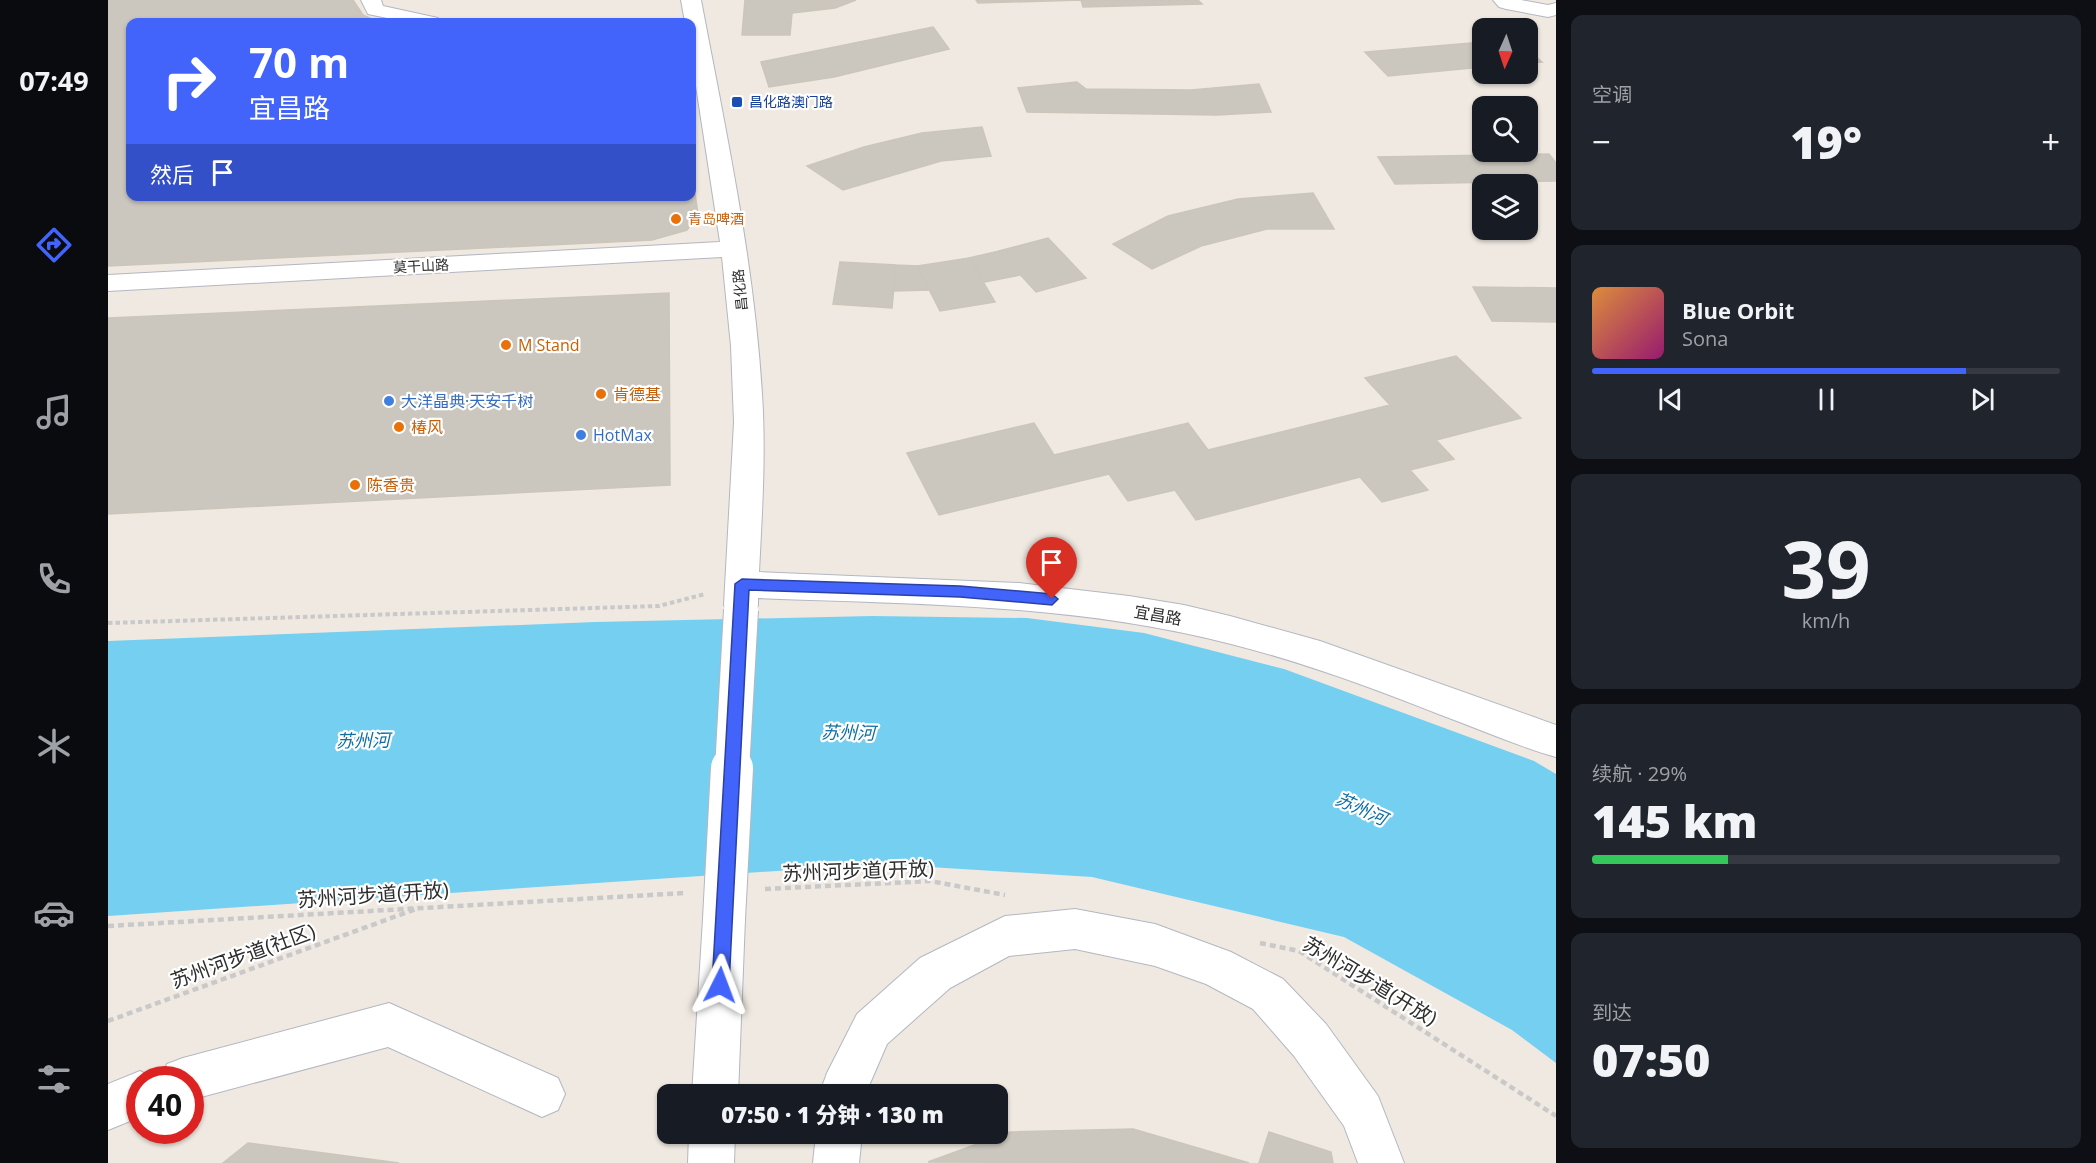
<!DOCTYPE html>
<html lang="zh">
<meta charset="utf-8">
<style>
body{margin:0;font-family:"Open Sans","Noto Sans SC",sans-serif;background:#20242c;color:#f1f3f6;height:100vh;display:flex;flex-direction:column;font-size:22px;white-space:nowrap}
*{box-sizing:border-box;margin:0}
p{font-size:20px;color:#9ea1a6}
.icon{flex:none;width:33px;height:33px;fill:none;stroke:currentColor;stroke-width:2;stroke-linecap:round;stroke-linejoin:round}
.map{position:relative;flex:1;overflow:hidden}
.panel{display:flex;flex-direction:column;gap:15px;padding:15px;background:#0d0f14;width:540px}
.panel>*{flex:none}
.top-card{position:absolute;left:18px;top:18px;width:570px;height:183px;border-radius:12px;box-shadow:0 2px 4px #0004;background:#4264fb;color:#fff;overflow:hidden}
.needle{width:39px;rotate:183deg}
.tools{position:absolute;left:1364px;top:18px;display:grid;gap:12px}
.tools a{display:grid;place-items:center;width:66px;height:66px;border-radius:12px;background:#171b24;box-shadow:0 2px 4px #0004;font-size:30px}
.speed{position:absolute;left:18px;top:1066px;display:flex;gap:12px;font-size:30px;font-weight:700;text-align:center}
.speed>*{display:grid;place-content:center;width:78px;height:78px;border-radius:50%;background:#171b24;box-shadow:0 2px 4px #0004;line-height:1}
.speed .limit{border:9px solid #d22;background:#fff;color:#111}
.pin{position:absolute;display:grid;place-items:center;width:51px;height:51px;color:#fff;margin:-62px -26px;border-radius:50% 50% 50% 0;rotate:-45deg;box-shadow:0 0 6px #0007}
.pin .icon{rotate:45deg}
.me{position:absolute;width:66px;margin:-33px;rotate:3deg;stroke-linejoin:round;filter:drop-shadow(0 0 4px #0008)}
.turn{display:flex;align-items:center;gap:21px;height:126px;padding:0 24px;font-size:27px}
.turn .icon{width:78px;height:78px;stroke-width:2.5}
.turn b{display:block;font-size:42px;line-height:51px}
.then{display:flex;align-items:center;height:57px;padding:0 24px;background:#0003;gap:12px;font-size:22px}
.big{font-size:45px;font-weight:800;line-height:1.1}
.panel .widget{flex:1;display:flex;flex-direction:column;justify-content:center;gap:9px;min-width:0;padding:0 21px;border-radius:12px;background:#20242c}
.panel .dial{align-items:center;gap:0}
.dial b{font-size:78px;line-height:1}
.song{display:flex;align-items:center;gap:18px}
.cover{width:72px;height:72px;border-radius:9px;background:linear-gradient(135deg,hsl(30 70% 55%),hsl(320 70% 35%))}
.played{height:6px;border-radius:3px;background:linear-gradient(90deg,#4264fb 80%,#363941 80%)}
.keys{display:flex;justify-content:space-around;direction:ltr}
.heat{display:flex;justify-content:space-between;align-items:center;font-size:33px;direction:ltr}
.charge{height:9px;border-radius:4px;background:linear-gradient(90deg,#34c759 29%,#363941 0)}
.trip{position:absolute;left:549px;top:1084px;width:351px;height:60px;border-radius:12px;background:#171b24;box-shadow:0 2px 4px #0004;font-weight:800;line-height:60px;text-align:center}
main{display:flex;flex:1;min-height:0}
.dock{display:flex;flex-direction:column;width:108px;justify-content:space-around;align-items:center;background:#090b0e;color:#9ea1a6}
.dock .icon{width:42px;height:42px}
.dock .on{color:#4264fb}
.dock b{font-size:27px;color:#f1f3f6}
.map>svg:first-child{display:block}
</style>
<main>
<nav class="dock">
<b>07:49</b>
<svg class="icon on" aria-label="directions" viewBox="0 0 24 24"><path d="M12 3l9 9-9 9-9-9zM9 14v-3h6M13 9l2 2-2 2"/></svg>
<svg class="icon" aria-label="music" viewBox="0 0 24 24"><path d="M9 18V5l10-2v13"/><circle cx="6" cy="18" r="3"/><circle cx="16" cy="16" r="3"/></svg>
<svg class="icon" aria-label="phone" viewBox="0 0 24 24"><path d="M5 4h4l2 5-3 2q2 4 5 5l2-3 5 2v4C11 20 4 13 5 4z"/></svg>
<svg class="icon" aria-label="climate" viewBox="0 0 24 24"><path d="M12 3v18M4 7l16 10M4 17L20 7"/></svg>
<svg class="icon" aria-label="car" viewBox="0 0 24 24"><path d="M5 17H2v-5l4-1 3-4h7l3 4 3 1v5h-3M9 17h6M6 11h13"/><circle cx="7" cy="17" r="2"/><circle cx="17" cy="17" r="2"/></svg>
<svg class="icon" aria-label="filters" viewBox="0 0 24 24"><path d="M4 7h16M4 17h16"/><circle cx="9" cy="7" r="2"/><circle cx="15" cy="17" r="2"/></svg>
</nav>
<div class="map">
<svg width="1448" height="1163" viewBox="0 0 1448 1163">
<rect width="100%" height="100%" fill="#efe9e1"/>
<path fill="#75cff0" d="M764,616L919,618L1036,633L1176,669L1426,761L1448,774V1063L1404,1030L1236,937L984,877L773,864L0,916V641L487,622Z"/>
<path fill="#cbc7bf" stroke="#cbc5ba" stroke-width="1.5" d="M0,0H245L255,15L270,22H22V196H584V173L590,214L579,230L544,240L0,266Z
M637,0H748L727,8L684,13L682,35H634Z
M868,0H1090L1094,4L975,7L973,0L870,3Z
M825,27L841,49L726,77L661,87L653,62Z
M1374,42V67L1280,76L1257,52Z
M1419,49L1434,62L1419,63Z
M969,82L978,89L1083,90L1151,84L1163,112L1109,115L919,112L910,88Z
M874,127L883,156L833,161L735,190L699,166L756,147L814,133Z
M1441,154L1448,163V181L1287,184L1270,157Z
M1205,193L1226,229H1159L1093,246L1044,269L1005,244L1060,216L1130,199Z
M940,238L978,278L928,292L891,251Z
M891,251L912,275L877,282L861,258Z
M861,258L887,302L832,311L809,266Z
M732,262L788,265L784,308L725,304Z
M788,265L809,266L822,290L785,291Z
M1365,287L1448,288V322L1384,321Z
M561,293L562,485L0,514V318Z
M1348,356L1413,418L1328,440L1346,459L1302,470L1320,490L1274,502L1252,477L1088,520L1067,490L1020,501L1001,474L831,515L799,453L926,423L946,455L1080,423L1100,450L1282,405L1257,378Z
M1025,1129L1141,1163L820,1162L902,1132Z
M1161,1132L1223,1152L1225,1163H1151Z
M140,1143L291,1163H115Z"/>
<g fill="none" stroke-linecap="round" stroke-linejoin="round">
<g stroke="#b4b7c1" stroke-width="2">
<path id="minor" d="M253,0H273L275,6L330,18L333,22H298L260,14Z
M573,0H593C618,132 646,261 654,394C658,453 654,513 651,572L911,583L1021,596L1076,605L1122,616L1212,641L1448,725V757C1409,746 1371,729 1333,715C1264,688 1195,662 1123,644C969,604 808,604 650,598V605L645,615L633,618L621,615L616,605L626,422L623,346L614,257L0,291V275L612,242L584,60V22H577Z
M1385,0H1413L1440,5L1448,3V15L1440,17L1398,9L1391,7Z
M616,899L631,905L637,919L630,1095H584L595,919L601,905Z
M967,909L1047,924L1123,952L1175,979L1218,1024L1270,1096L1296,1163H1250L1236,1126L1186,1056L1145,1009L1098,984L1047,966L967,949L901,956L842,988L779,1044L757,1095H711L719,1073L749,1014L812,958L897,916Z
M281,1003L450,1078L457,1094L450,1110L434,1117L280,1047L82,1100V1080H53L59,1064L75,1058Z
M32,1071L49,1080H32V1117L0,1130V1084Z
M581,1134H627L626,1163H580Z
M708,1134H754L751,1163H705Z"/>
</g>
<path stroke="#c9c9c9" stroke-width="4" stroke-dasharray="4.5 3" stroke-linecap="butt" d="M0,623L551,606L597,594"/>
<path stroke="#c9c9c9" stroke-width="4.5" stroke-dasharray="6 4" stroke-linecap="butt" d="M657,889L822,881L897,895
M0,926L577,893
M1152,943L1191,951L1448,1116
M0,1021L308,909"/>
<use href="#minor" fill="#fff" fill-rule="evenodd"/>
<g stroke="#b4b7c1" stroke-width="36" stroke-linecap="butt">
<path id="minor-bridge-far1" d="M624,770L633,610"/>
</g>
<g stroke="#b4b7c1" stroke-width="44" stroke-linecap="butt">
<path id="minor-bridge" d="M616,919L624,768"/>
</g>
<use href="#minor-bridge-far1" stroke="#fff" stroke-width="34"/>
<use href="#minor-bridge" stroke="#fff" stroke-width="42"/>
</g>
<path fill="#4264fb" stroke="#2b41a3" stroke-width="1.5" d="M634,579L852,586L944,594L950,599L944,605L852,597L641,590L621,985L619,992L612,994L606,992L604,985L627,584Z"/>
<rect fill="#1a4fb4" stroke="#fff" stroke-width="2" x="623" y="96" width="12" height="12" rx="3"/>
<g fill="#e8710a" stroke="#fff" stroke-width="2">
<circle cx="568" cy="219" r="6"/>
<circle cx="398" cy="345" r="6"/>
<circle cx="493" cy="394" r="6"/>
<circle cx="291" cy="427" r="6"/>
<circle cx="247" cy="485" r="6"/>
</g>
<g fill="#3f7fe0" stroke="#fff" stroke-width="2">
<circle cx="281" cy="401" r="6"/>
<circle cx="473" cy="435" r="6"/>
</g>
<g text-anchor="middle" stroke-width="4.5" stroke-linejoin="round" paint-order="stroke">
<g font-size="14" fill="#164399" stroke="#fff" text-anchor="start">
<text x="641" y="107">昌化路澳门路</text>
</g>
<g font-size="14" fill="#c56008" stroke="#fff" text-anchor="start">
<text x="580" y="224">青岛啤酒</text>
</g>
<g font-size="14" fill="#2e2e2e" stroke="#fff">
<text transform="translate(313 266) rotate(-3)" y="5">莫干山路</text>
<text transform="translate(632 290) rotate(-96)" y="5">昌化路</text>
</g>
<g font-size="16" fill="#c56008" stroke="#fff" text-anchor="start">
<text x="410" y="351">M Stand</text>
<text x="505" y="400">肯德基</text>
<text x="303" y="433">椿风</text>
<text x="259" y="491">陈香贵</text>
</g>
<g font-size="16" fill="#366cbe" stroke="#fff" text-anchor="start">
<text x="293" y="407">大洋晶典·天安千树</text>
<text x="485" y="441">HotMax</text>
</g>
<g font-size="16" fill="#2e2e2e" stroke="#fff">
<text transform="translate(1050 615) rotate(10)" y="6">宜昌路</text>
</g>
<g font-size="18" font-style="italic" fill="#0d6fa3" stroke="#fff">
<text transform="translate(740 733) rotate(1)" y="6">苏州河</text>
<text transform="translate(255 741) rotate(-1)" y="6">苏州河</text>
<text transform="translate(1253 809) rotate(24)" y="6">苏州河</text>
</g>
<g font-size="20" fill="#2e2e2e" stroke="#fff">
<text transform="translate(750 871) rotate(-2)" y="7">苏州河步道(开放)</text>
<text transform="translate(265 895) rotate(-4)" y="7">苏州河步道(开放)</text>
<text transform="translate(135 956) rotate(-20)" y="7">苏州河步道(社区)</text>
<text transform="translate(1262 981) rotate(31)" y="7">苏州河步道(开放)</text>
</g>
</g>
</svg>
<div class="tools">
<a><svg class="needle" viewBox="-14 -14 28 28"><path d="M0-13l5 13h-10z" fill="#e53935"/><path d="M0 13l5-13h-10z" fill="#9ea1a6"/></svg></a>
<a><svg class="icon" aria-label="search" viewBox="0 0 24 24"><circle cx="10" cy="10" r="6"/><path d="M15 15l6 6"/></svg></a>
<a><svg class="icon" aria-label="layers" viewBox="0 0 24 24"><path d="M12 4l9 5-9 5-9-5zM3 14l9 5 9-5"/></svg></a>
</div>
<div class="speed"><div class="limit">40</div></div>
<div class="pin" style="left:944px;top:599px;background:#d93025"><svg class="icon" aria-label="arrive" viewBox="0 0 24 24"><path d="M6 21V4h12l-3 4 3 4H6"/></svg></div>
<svg class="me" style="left:612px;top:985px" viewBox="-20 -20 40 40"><path d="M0-17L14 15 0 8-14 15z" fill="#4264fb" stroke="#fff" stroke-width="4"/></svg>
<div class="trip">07:50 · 1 分钟 · 130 m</div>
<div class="top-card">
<div class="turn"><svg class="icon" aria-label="right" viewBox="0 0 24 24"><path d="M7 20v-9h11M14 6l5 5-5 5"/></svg><div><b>70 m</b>宜昌路</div></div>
<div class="then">然后<svg class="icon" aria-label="arrive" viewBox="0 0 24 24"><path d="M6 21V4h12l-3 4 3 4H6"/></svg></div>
</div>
</div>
<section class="panel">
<div class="widget"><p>空调</p>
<div class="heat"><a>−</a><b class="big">19°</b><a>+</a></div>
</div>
<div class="widget">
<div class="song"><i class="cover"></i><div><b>Blue Orbit</b><p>Sona</p></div></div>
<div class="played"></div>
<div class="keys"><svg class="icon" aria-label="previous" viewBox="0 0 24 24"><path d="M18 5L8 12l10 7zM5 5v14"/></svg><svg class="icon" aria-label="pause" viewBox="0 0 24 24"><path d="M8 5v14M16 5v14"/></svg><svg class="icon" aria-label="next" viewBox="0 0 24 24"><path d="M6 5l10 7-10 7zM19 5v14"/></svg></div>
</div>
<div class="widget dial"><b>39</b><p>km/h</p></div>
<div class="widget"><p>续航 · 29%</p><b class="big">145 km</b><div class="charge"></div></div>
<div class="widget"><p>到达</p><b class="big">07:50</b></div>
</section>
</main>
